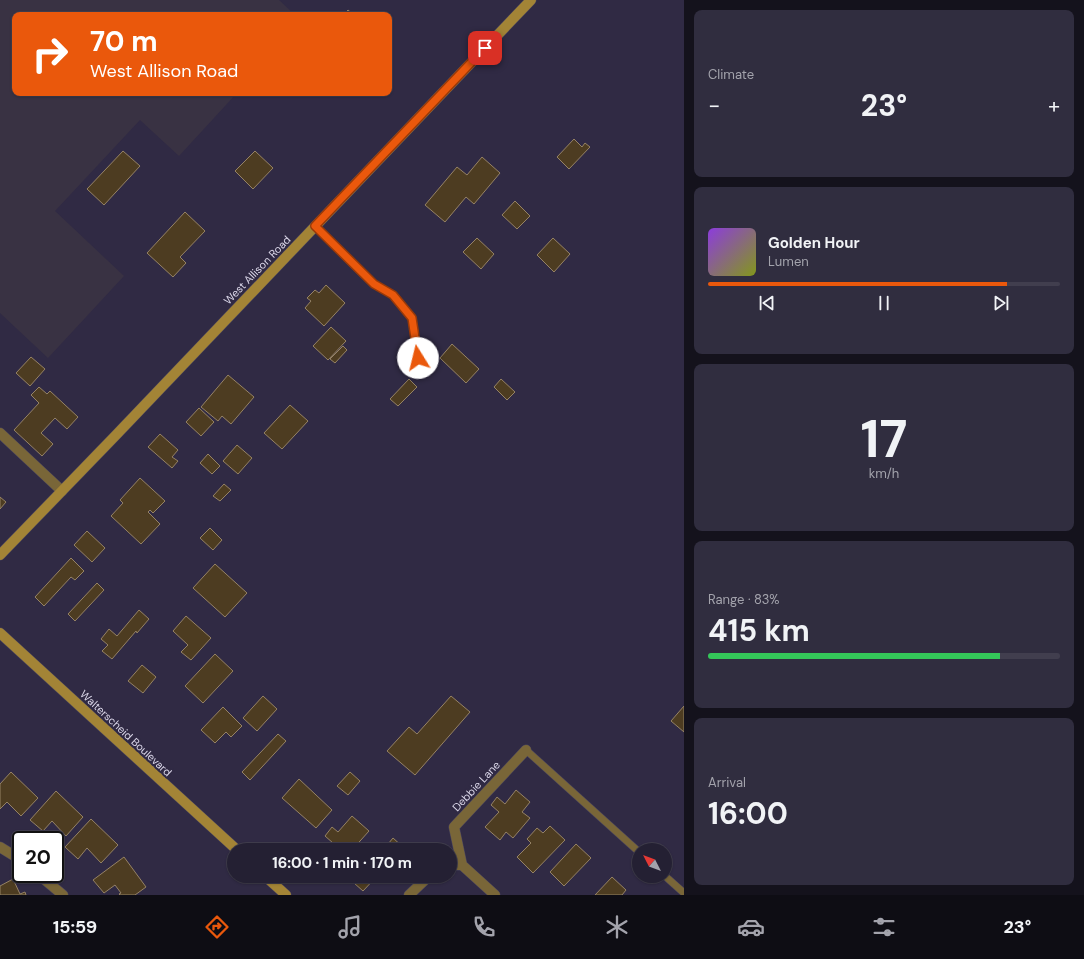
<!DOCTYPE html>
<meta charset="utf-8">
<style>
body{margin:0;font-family:"DM Sans",sans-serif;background:#302d3f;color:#f1f3f6;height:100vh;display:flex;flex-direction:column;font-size:15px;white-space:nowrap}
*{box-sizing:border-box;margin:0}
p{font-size:13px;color:#a3a3ac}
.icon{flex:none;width:22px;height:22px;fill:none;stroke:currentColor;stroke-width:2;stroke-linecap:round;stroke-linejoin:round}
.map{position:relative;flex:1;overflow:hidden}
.sheet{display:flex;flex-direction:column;gap:10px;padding:10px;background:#14121c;width:400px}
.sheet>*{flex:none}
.banner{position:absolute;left:12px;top:12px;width:380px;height:84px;border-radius:8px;box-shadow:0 1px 3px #0004,0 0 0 1px #413e4e;background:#ea580c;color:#fff;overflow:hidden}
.needle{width:26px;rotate:312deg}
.controls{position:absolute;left:632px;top:843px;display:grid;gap:8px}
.controls a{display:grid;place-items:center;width:40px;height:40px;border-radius:50%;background:#242033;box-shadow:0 1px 3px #0004,0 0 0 1px #413e4e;font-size:20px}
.speed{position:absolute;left:12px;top:831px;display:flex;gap:8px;font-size:20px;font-weight:700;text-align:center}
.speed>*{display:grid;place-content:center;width:52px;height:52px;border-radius:50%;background:#242033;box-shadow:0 1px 3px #0004,0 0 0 1px #413e4e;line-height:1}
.speed .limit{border:2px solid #111;border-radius:6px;background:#fff;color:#111}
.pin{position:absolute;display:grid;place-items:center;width:34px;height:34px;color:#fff;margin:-17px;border-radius:8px;box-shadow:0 2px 6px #0006}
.me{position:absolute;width:44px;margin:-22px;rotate:351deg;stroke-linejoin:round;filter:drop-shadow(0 0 3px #0008)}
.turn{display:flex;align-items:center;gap:14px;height:84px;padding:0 12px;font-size:18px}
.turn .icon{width:52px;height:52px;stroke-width:2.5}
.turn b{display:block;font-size:28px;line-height:34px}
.big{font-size:30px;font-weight:700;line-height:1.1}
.sheet .card{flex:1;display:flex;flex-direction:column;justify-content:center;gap:6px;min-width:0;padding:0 14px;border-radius:8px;background:#302d3f}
.sheet .dial{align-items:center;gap:0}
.dial b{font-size:52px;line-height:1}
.song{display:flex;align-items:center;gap:12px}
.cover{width:48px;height:48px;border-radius:6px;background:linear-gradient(135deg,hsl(270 70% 55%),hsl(70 70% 35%))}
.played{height:4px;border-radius:2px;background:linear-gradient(90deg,#ea580c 85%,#413e4e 85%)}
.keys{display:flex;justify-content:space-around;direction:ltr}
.heat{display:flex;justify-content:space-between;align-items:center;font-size:22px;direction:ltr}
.charge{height:6px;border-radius:3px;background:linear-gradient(90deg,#34c759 83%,#413e4e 0)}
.trip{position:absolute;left:227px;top:843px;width:230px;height:40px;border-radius:20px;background:#242033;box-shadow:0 1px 3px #0004,0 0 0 1px #413e4e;font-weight:700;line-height:40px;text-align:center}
.tabs{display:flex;height:64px;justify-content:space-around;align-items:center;background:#0e0d14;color:#a3a3ac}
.tabs .icon{width:28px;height:28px}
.tabs .selected{color:#ea580c}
.tabs b{font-size:18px;color:#f1f3f6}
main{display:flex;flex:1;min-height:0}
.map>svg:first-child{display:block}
</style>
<main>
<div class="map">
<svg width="684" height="895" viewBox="0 0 684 895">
<rect width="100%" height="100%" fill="#302a44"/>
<path fill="#393243" d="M0,0H279L295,15H15V93H237L179,156L140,120L55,211L124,276L48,358L0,313Z"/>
<path fill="#4d3c21" stroke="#958265" d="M348,10L354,15H343Z
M574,139L582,147L585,143L590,147L569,169L557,157Z
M123,151L140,166L104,205L87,189Z
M255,151L273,168L253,189L235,171Z
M482,157L500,173L474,204L466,197L445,222L425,205L457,167L467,175Z
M515,201L530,216L517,229L502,215Z
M185,212L205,231L180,257L186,263L173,277L147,253Z
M477,238L494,254L481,269L463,252Z
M553,238L570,254L554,272L537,255Z
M326,285L345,303L324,326L305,308L311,301L307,298L315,290L319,293Z
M331,327L346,341L328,360L313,346Z
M452,344L479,369L466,383L440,358Z
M343,346L347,350L335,363L330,359Z
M31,357L45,369L30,386L16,373Z
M228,375L254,397L231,424L222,416L218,421L201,407Z
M409,379L417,387L398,406L390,399Z
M501,379L515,392L507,400L494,387Z
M39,387L47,394L50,391L78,417L67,429L55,418L41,433L53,444L42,456L14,430L39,403L31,395Z
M290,405L308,421L282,449L264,433Z
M199,408L214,422L201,436L186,422Z
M160,434L178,450L172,457L178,461L172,468L148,447Z
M237,445L252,458L238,474L223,461Z
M208,454L220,466L212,474L200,463Z
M140,478L165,501L153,513L150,510L148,512L160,524L141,544L111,516L123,503L120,500Z
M224,484L231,490L220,501L213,496Z
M0,497L6,502L0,509Z
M210,528L222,540L213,550L200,538Z
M87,531L105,548L92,562L74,545Z
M71,558L84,571L75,580L71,577L44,606L35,597Z
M215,564L247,593L225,617L193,588Z
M97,583L104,590L75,621L68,614Z
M139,610L149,619L137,633L136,631L112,659L102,651L108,645L101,639L109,629L117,636Z
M186,616L211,638L191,660L181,652L188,645L173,631Z
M215,654L233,671L203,703L185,686Z
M142,665L156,677L143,693L128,681Z
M263,696L277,709L257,731L243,718Z
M451,696L470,712L415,775L387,751L409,727L417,734Z
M684,706V732L671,721Z
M223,707L242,726L231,737L226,732L215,743L201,730Z
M278,734L286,741L250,780L242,772Z
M11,772L38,798L21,816L7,802L0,809V784Z
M350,772L360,781L348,795L337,786Z
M299,779L332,810L316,828L282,798Z
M516,790L530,802L522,812L530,818L513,838L506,832L500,840L485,827L499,812L491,805L497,797L505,804Z
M56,791L83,817L66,836L52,821L43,831L30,820Z
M352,816L369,831L352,850H341L325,836L332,827L338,832Z
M91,819L118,845L101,863L87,848L78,859L65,847Z
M550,826L565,840L533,873L517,857L531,843L527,839L537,828L543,833Z
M393,838L403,847L400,850H383Z
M576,844L591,858L564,886L550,872Z
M124,857L146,887L135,895H120L119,894L121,893L115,885L104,893L93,880Z
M360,876H377L363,891L354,883Z
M612,877L626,890L622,895H595Z
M13,879L20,894L25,892L26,895H0V886Z"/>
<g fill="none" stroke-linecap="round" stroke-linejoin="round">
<g stroke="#4b465e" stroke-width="8">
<path id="lane" d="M315,227L373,284L393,295L412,318L418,358
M526,750L639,852
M665,876L684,893"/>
</g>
<g stroke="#4b465e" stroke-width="11">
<path id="street" d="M0,433L62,491
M0,847L21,860
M450,865H462L495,895
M462,865L454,827L526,750
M38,874L63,895
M409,895L429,876"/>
</g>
<g stroke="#4b465e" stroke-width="11">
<path id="secondary" d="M0,555L117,434L531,0
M0,633L237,850
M265,876L286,895"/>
</g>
<use href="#lane" stroke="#796638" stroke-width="7"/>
<use href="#street" stroke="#796638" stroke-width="10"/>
<use href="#secondary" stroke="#a38436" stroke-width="10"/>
</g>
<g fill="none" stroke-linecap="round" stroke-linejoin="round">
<g stroke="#983908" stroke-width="10">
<path id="route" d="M418,358L412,318L393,295L374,284L315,226L485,48"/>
</g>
<use href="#route" stroke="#ea580c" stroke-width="7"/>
</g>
<g text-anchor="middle" stroke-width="4" stroke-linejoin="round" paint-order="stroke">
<g font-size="11" fill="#dbd7e9" stroke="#302a44">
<text transform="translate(257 270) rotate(-46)" y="4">West Allison Road</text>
<text transform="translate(126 733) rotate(43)" y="4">Walterscheid Boulevard</text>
<text transform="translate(476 786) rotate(-47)" y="4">Debbie Lane</text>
</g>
</g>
</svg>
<div class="controls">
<a><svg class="needle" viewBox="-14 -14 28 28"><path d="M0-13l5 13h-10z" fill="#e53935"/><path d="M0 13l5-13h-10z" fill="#a3a3ac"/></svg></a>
</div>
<div class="speed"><div class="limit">20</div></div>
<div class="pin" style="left:485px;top:48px;background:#d93025"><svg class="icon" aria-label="arrive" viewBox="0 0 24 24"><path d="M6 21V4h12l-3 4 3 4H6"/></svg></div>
<svg class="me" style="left:418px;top:358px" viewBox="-20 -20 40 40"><circle r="19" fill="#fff"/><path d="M0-13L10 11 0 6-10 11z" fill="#ea580c"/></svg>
<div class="trip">16:00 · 1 min · 170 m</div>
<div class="banner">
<div class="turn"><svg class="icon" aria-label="right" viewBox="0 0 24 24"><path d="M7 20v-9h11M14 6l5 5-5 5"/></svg><div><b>70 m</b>West Allison Road</div></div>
</div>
</div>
<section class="sheet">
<div class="card"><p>Climate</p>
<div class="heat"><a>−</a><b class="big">23°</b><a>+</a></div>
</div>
<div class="card">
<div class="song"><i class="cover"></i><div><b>Golden Hour</b><p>Lumen</p></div></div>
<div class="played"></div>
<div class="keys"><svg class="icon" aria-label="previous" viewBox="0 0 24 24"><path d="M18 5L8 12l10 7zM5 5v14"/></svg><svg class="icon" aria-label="pause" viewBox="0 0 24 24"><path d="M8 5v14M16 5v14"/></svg><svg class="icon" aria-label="next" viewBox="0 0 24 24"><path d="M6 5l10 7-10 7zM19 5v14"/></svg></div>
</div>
<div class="card dial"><b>17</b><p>km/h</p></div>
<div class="card"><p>Range · 83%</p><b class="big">415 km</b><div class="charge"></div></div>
<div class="card"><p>Arrival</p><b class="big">16:00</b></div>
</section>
</main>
<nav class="tabs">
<b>15:59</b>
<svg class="icon selected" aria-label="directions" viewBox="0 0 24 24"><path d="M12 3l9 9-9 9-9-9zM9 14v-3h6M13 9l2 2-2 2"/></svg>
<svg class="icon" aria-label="music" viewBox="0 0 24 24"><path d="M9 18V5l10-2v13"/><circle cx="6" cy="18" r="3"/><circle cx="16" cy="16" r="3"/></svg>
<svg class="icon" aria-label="phone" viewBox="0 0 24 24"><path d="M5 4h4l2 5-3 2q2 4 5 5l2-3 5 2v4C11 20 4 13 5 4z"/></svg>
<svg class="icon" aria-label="climate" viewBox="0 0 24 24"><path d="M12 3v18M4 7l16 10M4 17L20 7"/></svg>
<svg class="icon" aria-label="car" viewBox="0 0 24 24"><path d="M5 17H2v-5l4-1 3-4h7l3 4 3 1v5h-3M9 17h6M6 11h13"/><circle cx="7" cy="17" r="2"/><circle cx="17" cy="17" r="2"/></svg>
<svg class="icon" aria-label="filters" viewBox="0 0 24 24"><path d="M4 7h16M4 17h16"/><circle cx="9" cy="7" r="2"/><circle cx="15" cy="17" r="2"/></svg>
<b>23°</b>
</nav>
